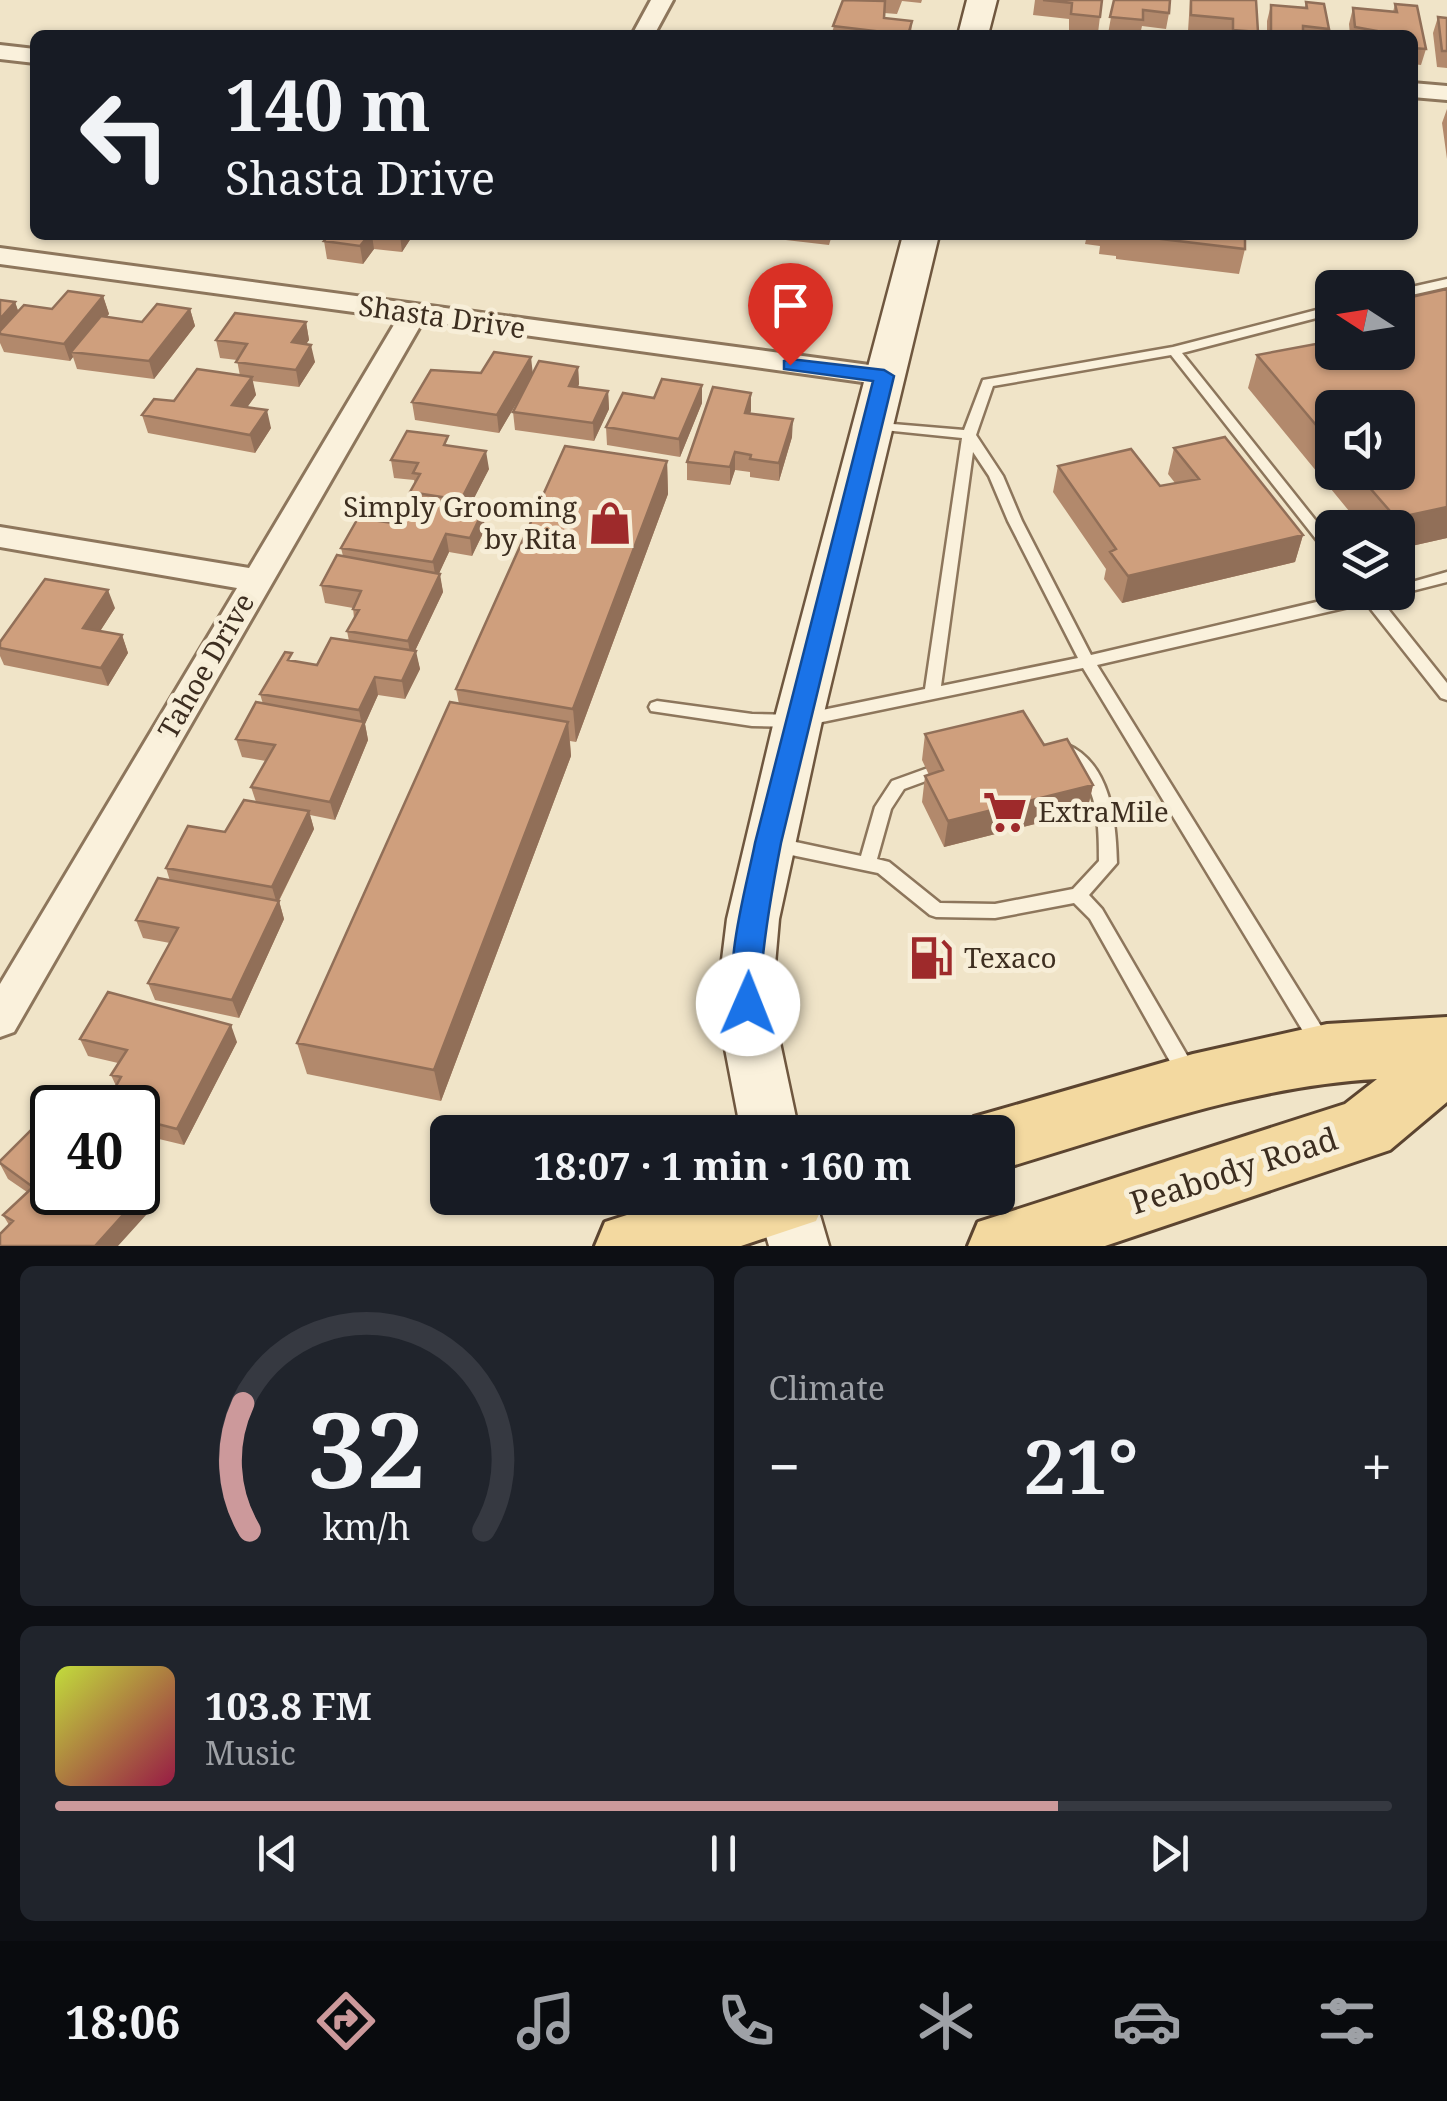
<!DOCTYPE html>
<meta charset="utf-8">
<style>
body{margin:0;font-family:"Noto Serif",serif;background:#20242c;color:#f1f3f6;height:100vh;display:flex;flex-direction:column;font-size:38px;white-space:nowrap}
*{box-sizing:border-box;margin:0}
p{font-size:32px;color:#9ea1a6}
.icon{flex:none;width:55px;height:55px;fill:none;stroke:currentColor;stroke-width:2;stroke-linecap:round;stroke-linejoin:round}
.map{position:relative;height:1246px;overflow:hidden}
.details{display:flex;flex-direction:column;gap:20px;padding:20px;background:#0d0f14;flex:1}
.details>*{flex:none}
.hud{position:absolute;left:30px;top:30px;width:1388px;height:210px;border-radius:15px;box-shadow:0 2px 8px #0004;background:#171b24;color:#f1f3f6;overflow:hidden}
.needle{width:65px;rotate:282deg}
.buttons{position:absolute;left:1315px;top:270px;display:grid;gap:20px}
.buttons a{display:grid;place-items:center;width:100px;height:100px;border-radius:15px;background:#171b24;box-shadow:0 2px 8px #0004;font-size:50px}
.speed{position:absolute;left:30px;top:1085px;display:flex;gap:20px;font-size:50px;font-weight:700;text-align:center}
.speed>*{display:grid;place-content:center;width:130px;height:130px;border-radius:50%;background:#171b24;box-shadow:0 2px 8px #0004;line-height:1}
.speed .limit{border:5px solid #111;border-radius:15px;background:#fff;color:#111}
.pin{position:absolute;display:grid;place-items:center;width:85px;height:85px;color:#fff;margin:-102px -42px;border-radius:50% 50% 50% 0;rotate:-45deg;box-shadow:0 0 10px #0007}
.pin .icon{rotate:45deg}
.me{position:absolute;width:110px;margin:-55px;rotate:1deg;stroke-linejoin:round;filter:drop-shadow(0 0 8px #0008)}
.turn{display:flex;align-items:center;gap:35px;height:210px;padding:0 30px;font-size:45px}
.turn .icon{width:130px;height:130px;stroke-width:2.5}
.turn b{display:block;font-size:70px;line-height:85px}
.big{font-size:75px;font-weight:700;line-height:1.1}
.details .widget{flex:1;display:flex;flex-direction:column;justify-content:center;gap:15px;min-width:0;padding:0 35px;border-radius:15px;background:#20242c}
.details .dial{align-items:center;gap:0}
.dial svg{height:260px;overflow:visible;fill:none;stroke:#363941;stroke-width:7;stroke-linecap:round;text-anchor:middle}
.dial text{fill:#f1f3f6;stroke:none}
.song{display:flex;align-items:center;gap:30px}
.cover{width:120px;height:120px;border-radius:15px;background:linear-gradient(135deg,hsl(70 70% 55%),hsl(340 70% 35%))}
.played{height:10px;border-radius:5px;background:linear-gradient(90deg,#cc999b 75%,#363941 75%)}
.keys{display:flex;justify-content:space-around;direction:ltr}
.heat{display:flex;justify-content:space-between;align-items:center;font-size:55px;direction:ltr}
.details .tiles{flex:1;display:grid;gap:20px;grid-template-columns:1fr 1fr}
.widget:last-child{grid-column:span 2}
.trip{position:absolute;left:430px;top:1115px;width:585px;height:100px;border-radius:15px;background:#171b24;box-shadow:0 2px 8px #0004;font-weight:700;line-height:100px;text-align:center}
.menu{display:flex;height:160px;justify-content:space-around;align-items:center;background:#090b0e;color:#9ea1a6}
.menu .icon{width:70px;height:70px}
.menu .on{color:#cc999b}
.menu b{font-size:45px;color:#f1f3f6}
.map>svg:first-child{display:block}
</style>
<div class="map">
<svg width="1447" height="1246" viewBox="0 0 1447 1246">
<rect width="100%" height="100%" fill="#f0e4c8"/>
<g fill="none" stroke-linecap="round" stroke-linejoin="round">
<g stroke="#8d765c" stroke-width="5">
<path id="lane" d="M1447,279V287L1398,298V290Z
M1332,306V314L1182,353L1332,541V555L1327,553L1171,355L993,386L976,435L1003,476L1022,521L1091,655L1359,592H1398V586L1447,572V582L1380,599L1447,683V700L1441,698L1366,603L1097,665L1329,1039L1331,1045L1329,1051L1322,1053L1315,1051L1083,668L798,727L752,726L651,711L649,707L651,703L657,701L752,714L798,715L925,689L962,438L874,429L869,428L867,425L869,422L964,430L983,380L1173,347ZM973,452L989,476L1008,521L1078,658L941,686Z
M1066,744C1111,763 1116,821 1117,863L1089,895L1102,909L1195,1069L1197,1075L1195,1081L1188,1083L1181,1081L1090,919L1074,903L995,918L936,917L930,915L878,873L777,852L771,850L769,845L771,840L777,838L861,856L875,807L892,781L928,768L934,770L936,774L934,778L904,789L891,809L877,859L889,862L940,903L995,904L1073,889L1099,861C1099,832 1099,798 1081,774C1074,765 1065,759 1058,750L1060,746Z"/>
</g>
<g stroke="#8d765c" stroke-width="6">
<path id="street" d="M651,0H673L654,35H632Z
M0,45L35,49V63L0,59Z
M1412,83L1447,86V100L1412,97Z
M0,248L884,367L894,370L898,376L894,382L884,385L423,321L14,1032L0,1037V984L237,588L0,547V527L249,568L398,318L0,264Z"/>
</g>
<g stroke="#6f573f" stroke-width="5">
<path id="secondary" d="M967,0H997L988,35H958Z
M903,235H939L822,721L779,919L774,976L778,1033L799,1132H741L722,1033L720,976L727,919L774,721Z
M755,1198H815L829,1246H769Z"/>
</g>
<g stroke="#5b4430" stroke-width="6">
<path id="primary" d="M1447,1017V1102L1390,1150L1105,1246H968L978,1222L1345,1104L1377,1079C1248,1086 1121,1134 998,1170V1132H967L974,1117L1193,1054L1327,1024Z
M680,1198H826L816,1221L741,1246H595L605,1222Z"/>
</g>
<use href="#lane" fill="#faf1dc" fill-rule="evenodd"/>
<use href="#street" fill="#faf1dc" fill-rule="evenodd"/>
<use href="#secondary" fill="#faf1dc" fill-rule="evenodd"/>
<use href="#primary" fill="#f3d9a0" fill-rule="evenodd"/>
</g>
<path fill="#b2896c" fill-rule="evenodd" d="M843,0H922L921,3L902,1L897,14L884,13V18L912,21L911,35H831Z
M1035,0H1102L1098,33L1069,30V19L1033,15Z
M1114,0L1169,13L1166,29L1142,26L1140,35L1108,34Z
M1190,0H1256L1258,35H1229L1188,31Z
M1306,2L1329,29L1328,35H1267V21L1271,5L1305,8Z
M1395,4L1426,49L1421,65L1412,64V35H1350L1349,24L1353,8L1393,12Z
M1438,17L1447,18V68L1437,67L1433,33Z
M1447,109V159L1442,123Z
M329,235H413L402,252L374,249L363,264L327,259L324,241Z
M760,235H832L829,245L760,237Z
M1087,235H1245V249L1239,274L1116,259V256L1099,254L1100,246L1085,244Z
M1447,289V538L1398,549V528H1363L1248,388L1257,355L1398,352V300ZM1332,408L1398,472H1332Z
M103,296L109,314L106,317L142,322L190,309L195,326L154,379L77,369L73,357L70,361L4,352L0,343V300L15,302L18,311L52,309Z
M306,322L309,340L306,344L315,362L299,387L252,381L256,395L247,407L271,428L255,453L148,433L142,415L240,376L237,360L220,358L216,340Z
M578,367L579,384L578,387L608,391L609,409L594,441L515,430L513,412L528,383L499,433L415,420L412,402L481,373L533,374Z
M702,385V403L680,457L607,445L606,427L654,398Z
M751,393L750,413L792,437L779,481L750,477V472L735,470L730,485L687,480V462Z
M449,446L489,469L468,509L485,529L472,556L449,552L439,573L443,592L415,651L420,669L405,699L378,695L365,724L368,740L335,820L310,815L314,829L279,901L284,919L239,1018L155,1000L148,983L170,943L143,938L136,920L170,881L166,868L225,832L256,802L251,787L266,761L242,757L236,739L263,704L260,694L294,661L317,665L349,641L347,631L354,618L353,608L325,603L321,585L343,556L341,548L392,523L412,501L410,492L415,483L414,480L394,478L391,460Z
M1174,448L1303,535L1295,562L1122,603L1104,579L1106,569L1053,492L1058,466L1160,486L1175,483L1168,474Z
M667,461L668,494L576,742L570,741L571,756L441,1101L307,1074L297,1043L459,704L456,689Z
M115,608L100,631L122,635L128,653L108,686L4,665L0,656V642Z
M925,734L1044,745L1093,785L1087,811L944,847L922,802L925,776L929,775L922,760Z
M80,1039L237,1042L184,1145L138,1134V1108L116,1086L111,1075L118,1063L88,1056Z
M0,1161L148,1187L156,1204L9,1225L3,1215L27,1192L8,1179L0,1164Z"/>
<path fill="#916f58" d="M369,235H372L374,249L363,264L360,246Z
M400,235H413L402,252Z
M103,296L109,314L77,352H71L73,357L70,361L64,344Z
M15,302L21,319L0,334V319Z
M190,309L195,326L154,379L149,361Z
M306,322L309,340L295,360L292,342Z
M311,345L315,362L299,387L296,370Z
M531,357L533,375L499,433L497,415Z
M578,367L579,384L570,404L569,386Z
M252,377L256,395L236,423L232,405Z
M702,385V403L680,457L679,439Z
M608,391L609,409L594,441L593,423Z
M751,393V411L745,431V413Z
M267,410L271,428L255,453L250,435Z
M793,419L792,437L779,481V463Z
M486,451L489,469L464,518L461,500Z
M735,452V470L730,485V467Z
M667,461L668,494L576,742L573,709Z
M1447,507V538L1398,549V528H1392L1396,518Z
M483,511L485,529L472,556L470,538Z
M446,534L449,552L436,580L433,562Z
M1303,535L1295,562L1122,603L1128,576Z
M440,574L443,592L411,659L408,641Z
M108,590L115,608L90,647L83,628Z
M122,635L128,653L108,686L101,668Z
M416,651L420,669L405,699L402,681Z
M375,677L378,695L365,724L368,740L335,820L330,802L362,726L359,710Z
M568,722L571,756L441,1101L434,1070Z
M1093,785L1087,811L944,847L948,821Z
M309,811L314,829L277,904L272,887Z
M279,901L284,919L239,1018L232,1000Z
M231,1025L237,1042L184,1145L177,1129Z
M148,1187L156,1204L118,1246H95Z"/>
<path fill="#cf9f7d" stroke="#916f58" stroke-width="2.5" d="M843,0L885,1L884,18L912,21L908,35L833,26Z
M1043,0H1102L1100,17L1071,14L1072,3Z
M1114,0H1170L1169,13L1143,10V20L1110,17Z
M1191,0H1256L1258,32L1233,30V19L1191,15Z
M1306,2L1324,4L1329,29L1303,26V35L1271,34V5L1307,8Z
M1395,4L1417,6L1426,49L1412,48V35H1394L1393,34L1355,27L1353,8L1397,12Z
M1438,17L1447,18V51H1442Z
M832,32L863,35H831Z
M329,235H369L360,246L324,241Z
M1128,235H1245V249Z
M1447,289V507L1396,518L1356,472H1398V408H1332V444L1257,355L1332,341V352H1398V329L1405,328L1398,320V300Z
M68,291L103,296L64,344L0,334V331L24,305L52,309Z
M0,300L15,302L0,319Z
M157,304L190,309L149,361L71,352L101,316L142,322Z
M235,313L306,322L292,342L311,345L296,370L236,362L247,344L216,340Z
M494,352L531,357L497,415L412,402L431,370L481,373Z
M539,361L578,367L569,386L608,391L593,423L513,412Z
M197,369L252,377L232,405L267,410L250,435L142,415L154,399L174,401Z
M662,379L702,385L679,439L606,427L623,393L654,398Z
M713,387L751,393L745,413L793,419L779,463L750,459L751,455L735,452L730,467L687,462Z
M407,431L448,436L444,445L486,451L461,500L410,492L420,474L413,473L418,463L391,460Z
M1225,437L1303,535L1128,576L1110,552L1116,549L1058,466L1131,449L1160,486L1199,479L1174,448Z
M565,446L667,461L573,709L456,689Z
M405,500L483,511L470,538L446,534L433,562L341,548L358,518L392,523Z
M337,555L440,574L408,641L347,631L359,610L353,609L361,591L321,585Z
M45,579L108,590L83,628L122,635L101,668L0,648V642Z
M331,638L416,651L402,681L375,677L359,710L260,694L285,652L292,653L288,660L317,665Z
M256,702L364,722L330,802L251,787L275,745L236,739Z
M450,702L568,722L434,1070L297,1043Z
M1023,711L1044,745L1067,739L1093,785L948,821L925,776L943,770L925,734Z
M244,800L309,811L272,887L166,868L188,826L225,832Z
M158,878L279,901L232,1000L148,983L178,928L136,920Z
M108,992L231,1025L177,1129L138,1119V1108H104L121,1077L111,1075L127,1050L80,1039Z
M43,1118L52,1124V1192H138V1180L148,1187L95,1246H0V1234L13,1221L3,1215L33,1187L0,1163V1161Z"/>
<path fill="#1a73e8" stroke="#114b97" stroke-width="2.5" d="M790,359L884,370L894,376L781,843C773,884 766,924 762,965C760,981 765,998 758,1013L748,1016L739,1013C720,975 747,885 755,843L873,381L784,369V361Z"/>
<defs>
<g id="shop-bare" transform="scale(3.45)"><path d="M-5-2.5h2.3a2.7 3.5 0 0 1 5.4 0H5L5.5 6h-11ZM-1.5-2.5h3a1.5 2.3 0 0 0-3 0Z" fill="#9e2a2b" stroke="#f7eed8" stroke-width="2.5" paint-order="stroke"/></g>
<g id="supermarket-bare" transform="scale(3.45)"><path d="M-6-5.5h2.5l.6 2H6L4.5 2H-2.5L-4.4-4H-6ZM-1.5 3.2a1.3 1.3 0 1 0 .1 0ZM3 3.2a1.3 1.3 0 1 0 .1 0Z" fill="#9e2a2b" stroke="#f7eed8" stroke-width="2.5" paint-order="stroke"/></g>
<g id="fuel-bare" transform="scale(3.45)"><path d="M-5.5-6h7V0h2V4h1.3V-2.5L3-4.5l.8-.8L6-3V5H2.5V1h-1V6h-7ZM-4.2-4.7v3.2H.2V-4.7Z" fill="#9e2a2b" stroke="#f7eed8" stroke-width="2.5" paint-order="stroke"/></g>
</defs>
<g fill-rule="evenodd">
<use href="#shop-bare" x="610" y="523"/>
<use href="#supermarket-bare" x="1005" y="812"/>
<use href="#fuel-bare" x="931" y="958"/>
</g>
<g text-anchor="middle" stroke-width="10" stroke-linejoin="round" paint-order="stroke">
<g font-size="28" fill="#3d2e20" stroke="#f7eed8">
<text transform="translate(442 317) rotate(8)" y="10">Shasta Drive</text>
<text transform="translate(206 666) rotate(-60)" y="10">Tahoe Drive</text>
</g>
<g font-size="28" fill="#3d2e20" stroke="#f7eed8" text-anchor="start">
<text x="577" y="517" text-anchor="end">Simply Grooming<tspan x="577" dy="32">by Rita</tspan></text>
<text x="1038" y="822">ExtraMile</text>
<text x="964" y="968">Texaco</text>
</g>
<g font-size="32" fill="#3d2e20" stroke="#f7eed8">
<text transform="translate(1234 1171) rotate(-18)" y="11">Peabody Road</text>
</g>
</g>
</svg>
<div class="buttons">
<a><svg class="needle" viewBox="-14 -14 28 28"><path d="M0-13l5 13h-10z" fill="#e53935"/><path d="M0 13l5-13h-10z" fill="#9ea1a6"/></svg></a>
<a><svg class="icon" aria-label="sound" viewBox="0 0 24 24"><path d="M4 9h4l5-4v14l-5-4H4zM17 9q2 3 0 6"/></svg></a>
<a><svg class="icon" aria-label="layers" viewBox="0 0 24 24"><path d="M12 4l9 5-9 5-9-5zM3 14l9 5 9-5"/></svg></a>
</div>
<div class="speed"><div class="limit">40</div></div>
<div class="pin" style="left:790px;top:365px;background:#d93025"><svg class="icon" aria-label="arrive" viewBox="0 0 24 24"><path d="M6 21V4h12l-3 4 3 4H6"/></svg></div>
<svg class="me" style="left:748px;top:1004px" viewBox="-20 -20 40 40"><circle r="19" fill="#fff"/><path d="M0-13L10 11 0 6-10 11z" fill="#1a73e8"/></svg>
<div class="trip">18:07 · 1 min · 160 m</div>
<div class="hud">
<div class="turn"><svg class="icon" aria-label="left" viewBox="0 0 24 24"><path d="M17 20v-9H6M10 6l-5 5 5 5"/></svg><div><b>140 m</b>Shasta Drive</div></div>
</div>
</div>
<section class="details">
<div class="tiles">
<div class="widget dial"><svg viewBox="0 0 100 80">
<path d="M14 69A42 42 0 1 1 86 69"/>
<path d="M14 69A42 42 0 0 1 12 30" stroke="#cc999b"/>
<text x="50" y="56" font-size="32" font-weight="700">32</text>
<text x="50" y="72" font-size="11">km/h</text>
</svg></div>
<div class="widget"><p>Climate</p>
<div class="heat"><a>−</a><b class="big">21°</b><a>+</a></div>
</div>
<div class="widget">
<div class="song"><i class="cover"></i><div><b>103.8 FM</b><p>Music</p></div></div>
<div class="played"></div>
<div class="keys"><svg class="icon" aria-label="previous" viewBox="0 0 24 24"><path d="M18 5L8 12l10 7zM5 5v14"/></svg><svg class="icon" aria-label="pause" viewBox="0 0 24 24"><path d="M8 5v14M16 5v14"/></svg><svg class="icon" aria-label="next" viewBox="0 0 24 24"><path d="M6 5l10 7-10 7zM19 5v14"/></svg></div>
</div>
</div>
</section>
<nav class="menu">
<b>18:06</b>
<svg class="icon on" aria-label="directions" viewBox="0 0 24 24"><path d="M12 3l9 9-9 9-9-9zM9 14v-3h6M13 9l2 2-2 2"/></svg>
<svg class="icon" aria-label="music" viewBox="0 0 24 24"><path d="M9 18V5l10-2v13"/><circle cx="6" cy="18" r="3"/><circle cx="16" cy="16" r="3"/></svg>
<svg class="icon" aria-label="phone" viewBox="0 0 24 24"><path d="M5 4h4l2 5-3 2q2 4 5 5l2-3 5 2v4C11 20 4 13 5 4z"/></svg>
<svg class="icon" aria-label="climate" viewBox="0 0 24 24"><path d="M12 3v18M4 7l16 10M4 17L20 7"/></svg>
<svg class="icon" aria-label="car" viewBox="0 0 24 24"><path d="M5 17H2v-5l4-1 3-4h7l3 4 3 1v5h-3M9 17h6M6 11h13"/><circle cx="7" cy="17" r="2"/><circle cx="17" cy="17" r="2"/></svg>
<svg class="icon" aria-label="filters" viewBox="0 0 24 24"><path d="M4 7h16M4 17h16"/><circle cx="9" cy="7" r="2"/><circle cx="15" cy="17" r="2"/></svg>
</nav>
